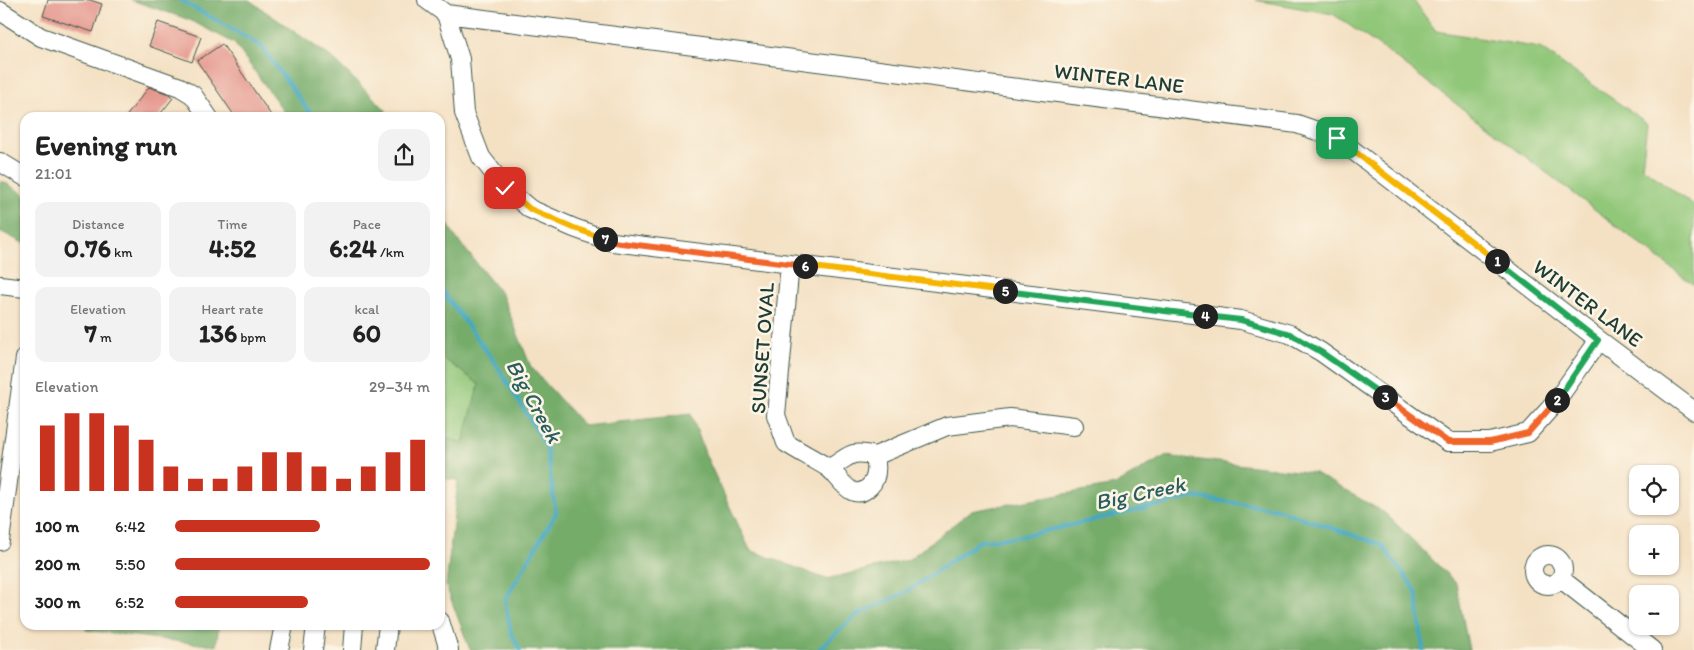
<!DOCTYPE html>
<html lang="en">
<head>
<meta charset="utf-8">
<style>
	body { margin:0; font-family:Itim,sans-serif; background:#f2f2f2; color:#222; height:100vh; display:flex; flex-direction:column; font-size:19px; white-space:nowrap }
	* { box-sizing:border-box; margin:0 }
	p { font-size:16px; color:#767676 }
	.icon { flex:none; width:28px; height:28px; fill:none; stroke:currentColor; stroke-width:2; stroke-linecap:round; stroke-linejoin:round }
	.map { position:relative; flex:1; overflow:hidden }
	.panel { position:absolute; left:20px; top:112px; width:425px; height:518px; display:flex; flex-direction:column; background:#fff; border-radius:15px; box-shadow:0 1px 4px #0004 }
	.panel>* { flex:none }
	.controls { position:absolute; left:1629px; top:465px; display:grid; gap:10px }
	.controls a { display:grid; place-items:center; width:50px; height:50px; border-radius:10px; background:#fff; box-shadow:0 1px 4px #0004; font-size:25px }
	.pin { position:absolute; display:grid; place-items:center; width:42px; height:42px; color:#fff; margin:-21px; border-radius:10px; box-shadow:0 2px 8px #0006 }
	.km { position:absolute; width:25px; height:25px; margin:-12px; border-radius:50%; background:#222; color:#fff; font-size:14px; line-height:25px; text-align:center }
	.round { display:grid; place-items:center; flex:none; width:52px; height:52px; border-radius:15px; background:#f2f2f2 }
	.headline { display:flex; align-items:center; justify-content:space-between; height:85px; padding:0 15px }
	h1 { font-size:28px; font-weight:700; line-height:38px }
	.stats { display:grid; grid-template-columns:repeat(3,1fr); gap:8px; height:85px; padding:5px 15px }
	.stats div { display:grid; align-content:center; border-radius:12px; background:#f2f2f2; text-align:center }
	.stats b { font-size:25px; font-weight:700 }
	.stats small { font-size:14px; font-weight:400 }
	.stats p { font-size:14px }
	.chart { height:140px; padding:10px 15px }
	.chart p { display:flex; justify-content:space-between }
	.chart svg { width:100%; height:90px; margin-top:5px; stroke:#c8321e; stroke-width:6 }
	ul { padding:0 15px; list-style:none; font-size:16px }
	li { display:grid; grid-template-columns:80px 60px 1fr; align-items:center; height:38px }
	li i { height:12px; border-radius:6px; background:#c8321e }
	.map>svg:first-child { display:block }
	.green { fill:#91c779; stroke:#588256 }
	.forest { fill:#74ac69; stroke:#4a744e }
	.lines { fill:none; stroke-linecap:round; stroke-linejoin:round }
	.stream { stroke:#43a8c3; stroke-width:4 }
	.building { fill:#e5968d }
	.minor-casing { stroke:#3f564a; stroke-width:20 }
	.minor { stroke:#fff; stroke-width:18 }
	.split-1-casing { stroke:#fff; stroke-width:10 }
	.split-2-casing { stroke:#fff; stroke-width:10 }
	.split-3-casing { stroke:#fff; stroke-width:10 }
	.split-4-casing { stroke:#fff; stroke-width:10 }
	.split-5-casing { stroke:#fff; stroke-width:10 }
	.split-6-casing { stroke:#fff; stroke-width:10 }
	.split-7-casing { stroke:#fff; stroke-width:10 }
	.split-8-casing { stroke:#fff; stroke-width:10 }
	.split-1 { stroke:#f5b400; stroke-width:6 }
	.split-2 { stroke:#22a559; stroke-width:6 }
	.split-3 { stroke:#f0652b; stroke-width:6 }
	.split-4 { stroke:#22a559; stroke-width:6 }
	.split-5 { stroke:#22a559; stroke-width:6 }
	.split-6 { stroke:#f5b400; stroke-width:6 }
	.split-7 { stroke:#f0652b; stroke-width:6 }
	.split-8 { stroke:#f5b400; stroke-width:6 }
	.labels { text-anchor:middle; dominant-baseline:central; stroke-width:5; stroke-linejoin:round; paint-order:stroke }
	.street-label { font-size:21px; fill:#1f3d34; stroke:#fcf5e5 }
	.water-label { font-size:22px; font-style:italic; fill:#2a5d5f; stroke:#fcf5e5 }
</style>
</head>
<body>
<div class="map">
<svg width="1694" height="650" viewBox="0 0 1694 650">
	<rect width="100%" height="100%" fill="#fcf5e5"/>
	<filter id="ink" filterUnits="userSpaceOnUse"><feTurbulence type="fractalNoise" baseFrequency=".02" numOctaves="2"/><feDisplacementMap in="SourceGraphic" scale="10" xChannelSelector="R" yChannelSelector="G"/><feConvolveMatrix kernelMatrix="1 2 1 2 8 2 1 2 1" color-interpolation-filters="sRGB"/></filter>
	<filter id="wash" filterUnits="userSpaceOnUse"><feTurbulence type="fractalNoise" baseFrequency=".0096" numOctaves="4" result="noise"/><feDisplacementMap in="SourceGraphic" scale="20" xChannelSelector="R" yChannelSelector="G"/><feGaussianBlur stdDeviation="1.12" result="paint"/><feColorMatrix in="noise" values="0 0 0 0 0 0 0 0 0 0 0 0 0 0 0 0 0 1.4 0 .05"/><feComposite in="paint" operator="in"/></filter>
	<g filter="url(#wash)">
		<rect width="100%" height="100%" fill="#f4e1c4"/>
		<!-- green -->
		<path class="green" d="M1255,0h158l23,31 104,17 107,75 -5,44 52,39v79l-306,-233 -55,-38z
			M440,356l39,28 -16,59 -23,-7z"/>
		<!-- forest -->
		<path class="forest" d="M131,0h118l82,57 53,51 6,9h-102l-54,-74 -44,-23z
			M0,182h4l21,13v49l-25,-13z
			M440,209l14,26 48,60 29,72 53,59 107,-12 15,42 44,94 76,29 82,-19 63,-49 144,-26 50,-29 150,17 70,40 71,70 13,67h-999l-24,-64 12,-106 -18,-2v-42l23,7 16,-59 -39,-28z
			M87,625h132l-3,21 -130,-16z"/>
		<g class="lines">
			<!-- stream -->
			<path class="stream" d="M180,0l80,45 54,73
				M440,288l54,73 52,85 10,67 -51,87 6,33 9,17
				M818,650l37,-34 51,-24 74,-51 43,-5 171,-39 82,12 106,36 34,46 7,59"/>
		</g>
		<g id="blocks">
			<!-- building -->
			<path class="building" d="M48,0h42l12,4 -9,28 -50,-16z
				M158,22l43,15 -9,25 -43,-16z
				M222,44l51,74h-37l-39,-57z
				M149,87l20,7 4,4 -16,20h-32z"/>
		</g>
	</g>
	<g filter="url(#ink)">
		<use href="#blocks" fill-opacity="0" stroke="#3f564a" stroke-width="1"/>
		<g class="lines">
			<defs>
				<path id="minor" d="M427,0l19,14 14,45 4,54 17,44 24,31 25,21 44,19 39,14 628,78 49,14 31,18 127,90h42l38,-9 26,-29 45,-64
					M0,11l41,26 139,50 13,8 16,23
					M446,14l851,110 40,14 262,202 95,71
					M0,162l25,15
					M790,264l-14,151 10,28c14,9 28,16 41,24 12,7 24,39 43,19 8,-8 7,-20 5,-30
					M0,285l25,3
					M875,456l72,-30 63,-8 64,8
					M830,468c19,-11 20,-19 45,-12
					M0,541l25,-183
					M1533 570a15 15 0 1 1 30 0a15 15 0 1 1-30 0Z
					M1561,579l91,71
					M440,621l9,29
					M279,650l5,-25
					M313,650l3,-25
					M352,650l2,-25
					M385,650l3,-25"/>
			</defs>
			<!-- minor casing -->
			<use href="#minor" class="minor-casing"/>
			<!-- minor -->
			<use href="#minor" class="minor"/>
		</g>
	</g>
	<g class="lines" filter="url(#ink)">
		<defs>
			<path id="split-1" d="M1337,138l160,123"/>
			<path id="split-2" d="M1497,261l101,79 -41,60"/>
			<path id="split-3" d="M1385,397l63,45h42l38,-9 29,-33"/>
			<path id="split-4" d="M1205,316l36,4 49,14 31,18 64,45"/>
			<path id="split-5" d="M1005,291l200,25"/>
			<path id="split-6" d="M805,266l200,25"/>
			<path id="split-7" d="M605,239l8,3 192,24"/>
			<path id="split-8" d="M505,188l25,21 44,19 31,11"/>
		</defs>
		<!-- split-1 casing -->
		<use href="#split-1" class="split-1-casing"/>
		<!-- split-2 casing -->
		<use href="#split-2" class="split-2-casing"/>
		<!-- split-3 casing -->
		<use href="#split-3" class="split-3-casing"/>
		<!-- split-4 casing -->
		<use href="#split-4" class="split-4-casing"/>
		<!-- split-5 casing -->
		<use href="#split-5" class="split-5-casing"/>
		<!-- split-6 casing -->
		<use href="#split-6" class="split-6-casing"/>
		<!-- split-7 casing -->
		<use href="#split-7" class="split-7-casing"/>
		<!-- split-8 casing -->
		<use href="#split-8" class="split-8-casing"/>
		<!-- split-1 -->
		<use href="#split-1" class="split-1"/>
		<!-- split-2 -->
		<use href="#split-2" class="split-2"/>
		<!-- split-3 -->
		<use href="#split-3" class="split-3"/>
		<!-- split-4 -->
		<use href="#split-4" class="split-4"/>
		<!-- split-5 -->
		<use href="#split-5" class="split-5"/>
		<!-- split-6 -->
		<use href="#split-6" class="split-6"/>
		<!-- split-7 -->
		<use href="#split-7" class="split-7"/>
		<!-- split-8 -->
		<use href="#split-8" class="split-8"/>
	</g>
	<g class="labels">
		<!-- street labels -->
		<g class="street-label">
			<text transform="translate(1119 78) rotate(7)">WINTER LANE</text>
			<text transform="translate(1588 303) rotate(37)">WINTER LANE</text>
			<text transform="translate(762 348) rotate(-86)">SUNSET OVAL</text>
		</g>
		<!-- water labels -->
		<g class="water-label">
			<text transform="translate(534 401) rotate(61)">Big Creek</text>
			<text transform="translate(1140 493) rotate(-12)">Big Creek</text>
		</g>
	</g>
</svg>
<div class="controls">
<a><svg class="icon" aria-label="locate" viewBox="0 0 24 24"><circle cx="12" cy="12" r="6"/><path d="M12 2v4M12 18v4M2 12h4M18 12h4"/></svg></a>
<a>+</a>
<a>−</a>
</div>
<div class="pin" style="left:1337px;top:138px;background:#1e9e55"><svg class="icon" aria-label="arrive" viewBox="0 0 24 24"><path d="M6 21V4h12l-3 4 3 4H6"/></svg></div>
<div class="pin" style="left:505px;top:188px;background:#d93025"><svg class="icon" aria-label="check" viewBox="0 0 24 24"><path d="M5 12l5 5 9-10"/></svg></div>
<b class="km" style="left:1497px;top:261px">1</b>
<b class="km" style="left:1557px;top:400px">2</b>
<b class="km" style="left:1385px;top:397px">3</b>
<b class="km" style="left:1205px;top:316px">4</b>
<b class="km" style="left:1005px;top:291px">5</b>
<b class="km" style="left:805px;top:266px">6</b>
<b class="km" style="left:605px;top:239px">7</b>
<section class="panel">
<div class="headline"><div><h1>Evening run</h1><p>21:01</p></div><a class="round"><svg class="icon" aria-label="share" viewBox="0 0 24 24"><path d="M12 15V3M7 8l5-5 5 5M5 13v7h14v-7"/></svg></a></div>
<div class="stats">
<div><p>Distance</p><b>0.76<small> km</small></b></div>
<div><p>Time</p><b>4:52</b></div>
<div><p>Pace</p><b>6:24<small> /km</small></b></div>
</div>
<div class="stats">
<div><p>Elevation</p><b>7<small> m</small></b></div>
<div><p>Heart rate</p><b>136<small> bpm</small></b></div>
<div><p>kcal</p><b>60</b></div>
</div>
<div class="chart"><p><span>Elevation</span>29–34 m</p>
<svg viewBox="0 0 160 44" preserveAspectRatio="none"><path d="M5 44V12M15 44V6M25 44V6M35 44V12M45 44V19M55 44V32M65 44V38M75 44V38M85 44V32M95 44V25M105 44V25M115 44V32M125 44V38M135 44V32M145 44V25M155 44V19"/></svg>
</div>
<ul>
<li><b>100 m</b>6:42<i style="width:57%"></i></li>
<li><b>200 m</b>5:50<i style="width:100%"></i></li>
<li><b>300 m</b>6:52<i style="width:52%"></i></li>
</ul>
</section>
</div>
</body>
</html>
